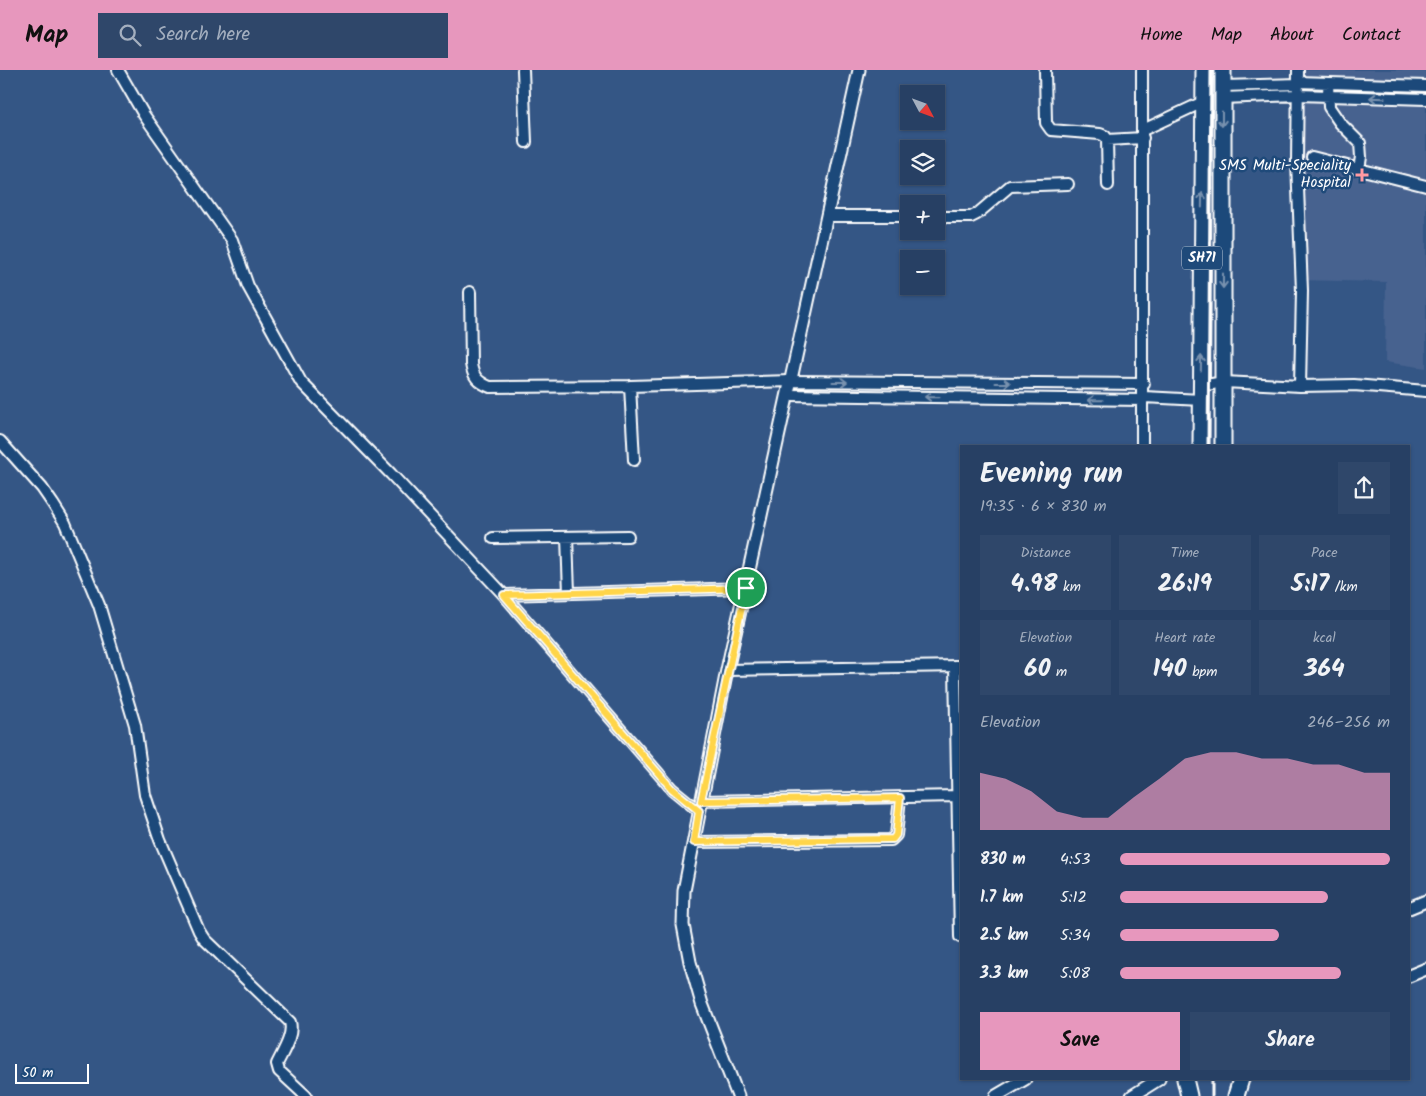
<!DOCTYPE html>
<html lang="en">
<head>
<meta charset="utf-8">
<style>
	body { margin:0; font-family:Kalam,sans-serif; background:#2f476a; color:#f1f3f6; height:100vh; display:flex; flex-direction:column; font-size:19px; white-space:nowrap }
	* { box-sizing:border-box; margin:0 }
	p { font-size:16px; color:#a4afbf }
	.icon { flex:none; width:28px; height:28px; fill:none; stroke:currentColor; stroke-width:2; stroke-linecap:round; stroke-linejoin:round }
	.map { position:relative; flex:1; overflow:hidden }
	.details { position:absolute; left:960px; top:375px; width:450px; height:635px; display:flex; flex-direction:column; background:#274064; border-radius:0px; box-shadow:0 1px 4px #0004,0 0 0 1px #435978 }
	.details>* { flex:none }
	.needle { width:32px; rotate:131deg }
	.fabs { position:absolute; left:900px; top:15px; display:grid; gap:10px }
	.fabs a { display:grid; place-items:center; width:45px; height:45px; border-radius:0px; background:#274064; box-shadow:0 1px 4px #0004,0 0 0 1px #435978; font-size:25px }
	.scale { position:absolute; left:15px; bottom:12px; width:74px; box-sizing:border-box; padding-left:5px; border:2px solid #fff; border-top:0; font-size:14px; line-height:18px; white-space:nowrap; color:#fff; -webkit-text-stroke:4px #1f4a7a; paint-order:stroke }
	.pin { position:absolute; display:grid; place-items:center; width:42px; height:42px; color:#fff; margin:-21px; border:2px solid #fff; border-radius:50%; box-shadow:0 1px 5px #0007 }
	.round { display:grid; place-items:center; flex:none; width:52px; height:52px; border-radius:0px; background:#2f476a }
	.summary { display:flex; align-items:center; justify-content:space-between; height:85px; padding:0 20px }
	h1 { font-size:28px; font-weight:800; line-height:38px }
	.figures { display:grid; grid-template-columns:repeat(3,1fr); gap:8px; height:85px; padding:5px 20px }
	.figures div { display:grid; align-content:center; border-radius:0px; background:#2f476a; text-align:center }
	.figures b { font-size:25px; font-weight:800 }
	.figures small { font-size:14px; font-weight:400 }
	.figures p { font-size:14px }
	.chart { height:140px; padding:10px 20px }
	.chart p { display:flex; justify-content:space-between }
	.chart svg { width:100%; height:90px; margin-top:5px; fill:#e797bd; opacity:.7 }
	.button { display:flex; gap:10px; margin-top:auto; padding:10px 20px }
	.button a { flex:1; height:58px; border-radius:0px; background:#e797bd; color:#111; font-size:20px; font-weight:800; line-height:58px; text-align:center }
	.button a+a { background:#2f476a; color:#f1f3f6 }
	ul { padding:0 20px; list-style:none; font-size:16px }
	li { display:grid; grid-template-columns:80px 60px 1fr; align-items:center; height:38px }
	li i { height:12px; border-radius:6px; background:#e797bd }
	header { display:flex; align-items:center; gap:30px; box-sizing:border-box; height:70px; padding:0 25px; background:#e797bd; color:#111 }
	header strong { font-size:24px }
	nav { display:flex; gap:28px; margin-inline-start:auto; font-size:18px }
	.search { width:350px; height:45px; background:#2f476a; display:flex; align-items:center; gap:12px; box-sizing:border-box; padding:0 18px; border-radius:0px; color:#a4afbf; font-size:19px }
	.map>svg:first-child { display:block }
	.built { fill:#47628f }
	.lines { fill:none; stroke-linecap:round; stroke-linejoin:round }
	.minor-casing { stroke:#fff; stroke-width:14 }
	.tertiary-casing { stroke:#fff; stroke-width:15 }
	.primary-casing { stroke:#fff; stroke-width:19 }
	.minor { stroke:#1f4a7a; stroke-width:10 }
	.tertiary { stroke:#1f4a7a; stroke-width:11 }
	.primary { stroke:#1f4a7a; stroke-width:15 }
	.rail { stroke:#fff; stroke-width:3 }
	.oneway { stroke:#7992af }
	.route-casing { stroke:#fff; stroke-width:10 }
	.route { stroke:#ffd54a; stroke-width:6 }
	.poi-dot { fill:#ff9aa2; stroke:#1f4a7a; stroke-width:2 }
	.labels { text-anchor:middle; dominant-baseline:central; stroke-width:5; stroke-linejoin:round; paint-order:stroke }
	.shield { fill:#1f4a7a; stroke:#bcc9d7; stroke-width:1 }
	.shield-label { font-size:14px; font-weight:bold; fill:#fff }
	.poi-label { font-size:15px; fill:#fff; stroke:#1f4a7a; text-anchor:end }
</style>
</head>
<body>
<header>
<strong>Map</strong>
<div class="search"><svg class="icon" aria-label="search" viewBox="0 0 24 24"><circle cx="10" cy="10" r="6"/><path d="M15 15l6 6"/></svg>Search here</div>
<nav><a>Home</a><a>Map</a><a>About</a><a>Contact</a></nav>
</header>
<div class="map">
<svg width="1426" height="1026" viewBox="0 0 1426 1026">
	<rect width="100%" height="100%" fill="#345685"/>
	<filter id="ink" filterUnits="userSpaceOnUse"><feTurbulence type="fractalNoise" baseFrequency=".02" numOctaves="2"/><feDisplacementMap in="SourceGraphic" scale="10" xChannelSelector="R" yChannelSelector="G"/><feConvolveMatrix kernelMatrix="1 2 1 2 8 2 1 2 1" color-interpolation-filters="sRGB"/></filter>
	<g filter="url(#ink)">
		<!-- built -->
		<path class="built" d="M1298,0h128v298l-41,-6 1,-80 -89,-2z"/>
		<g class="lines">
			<defs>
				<path id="minor" d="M118,0l26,45 88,125 16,46 53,96 90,92 113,121 168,194 27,22
					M523,0l3,72
					M1045,0l1,53 5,7 49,4 5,2 2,4 36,-2
					M1142,0v376
					M1298,0l-1,92 5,129 -2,95
					M1298,12l128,4
					M1223,16l75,-2
					M1222,28l76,-3 128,4
					M1143,60l60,-28
					M1107,70l1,45
					M1312,87l47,12 2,-12 -1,-14 -20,-20 -11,-16 -1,-23
					M1359,99l67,17
					M828,146h81
					M936,147h35l6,-3 33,-28 58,-2
					M470,222l1,72c2,13 7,18 19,23l140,-1 161,-5 353,3
					M630,316l4,74
					M1200,316l24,-4 76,4 54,-1 72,6
					M788,325l355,5
					M1144,327l57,3
					M0,371l42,47 11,16 12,19 34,82 36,120 10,70 15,45 39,91 5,8 86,83c4,13 -8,31 -13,42l2,7 27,25
					M567,467l2,56
					M493,468l135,-2
					M504,525l242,-7
					M955,596l5,271
					M727,600l233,-4
					M701,731l256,-5
					M694,772l197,-2 5,-5 4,-37"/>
				<path id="tertiary" d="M1409,838l17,-7
					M1409,906l17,-7
					M738,1026l-36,-92 -12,-42 -7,-37 1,-34 43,-221 132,-600
					M996,1026l29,-17
					M1132,1026l27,-17"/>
				<path id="primary" d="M1201,376l3,-376
					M1223,376v-376
					M1185,1009l4,17
					M1236,1026l5,-17"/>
			</defs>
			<!-- minor casing -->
			<use href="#minor" class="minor-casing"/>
			<!-- tertiary casing -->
			<use href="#tertiary" class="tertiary-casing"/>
			<!-- primary casing -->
			<use href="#primary" class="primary-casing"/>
			<!-- minor -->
			<use href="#minor" class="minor"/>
			<!-- tertiary -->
			<use href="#tertiary" class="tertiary"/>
			<!-- primary -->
			<use href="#primary" class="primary"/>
			<!-- rail -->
			<path class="rail" d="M1208,376l3,-376
				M1212,1009v17"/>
		</g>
		<!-- one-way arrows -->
		<defs><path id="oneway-shaft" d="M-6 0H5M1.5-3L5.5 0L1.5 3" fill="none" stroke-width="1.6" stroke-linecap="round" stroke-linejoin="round" transform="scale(1.25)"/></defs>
		<g class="oneway">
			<use href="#oneway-shaft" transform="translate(1377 28) rotate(-178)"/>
			<use href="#oneway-shaft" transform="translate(1222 49) rotate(90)"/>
			<use href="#oneway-shaft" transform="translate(1202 130) rotate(-89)"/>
			<use href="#oneway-shaft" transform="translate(1223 211) rotate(90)"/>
			<use href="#oneway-shaft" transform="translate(1201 293) rotate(-89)"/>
			<use href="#oneway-shaft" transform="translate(840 312)"/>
			<use href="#oneway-shaft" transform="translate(1003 313)"/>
			<use href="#oneway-shaft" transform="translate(932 327) rotate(-179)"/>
			<use href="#oneway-shaft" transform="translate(1095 330) rotate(-179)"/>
		</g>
	</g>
	<g class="lines" filter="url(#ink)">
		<defs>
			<path id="route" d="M746,518l-45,213 199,-3 -4,37 -3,4 -199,3 5,-31 -27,-22 -168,-194z"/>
		</defs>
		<!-- route casing -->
		<use href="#route" class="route-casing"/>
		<!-- route -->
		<use href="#route" class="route"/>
	</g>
	<!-- markers -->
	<path class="poi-dot" d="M1359.5 97.5h5v5h5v5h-5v5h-5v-5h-5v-5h5z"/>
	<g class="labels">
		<!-- shield labels -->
		<rect class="shield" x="1182" y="176.5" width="40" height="23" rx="4"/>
		<g class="shield-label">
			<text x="1202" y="188">SH71</text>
		</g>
		<!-- poi labels -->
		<g class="poi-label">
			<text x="1351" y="96">SMS Multi-Speciality<tspan x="1351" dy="17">Hospital</tspan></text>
		</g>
	</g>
</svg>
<div class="fabs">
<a><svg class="needle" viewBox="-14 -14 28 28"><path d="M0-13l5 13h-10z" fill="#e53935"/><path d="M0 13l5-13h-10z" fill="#a4afbf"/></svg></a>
<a><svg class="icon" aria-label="layers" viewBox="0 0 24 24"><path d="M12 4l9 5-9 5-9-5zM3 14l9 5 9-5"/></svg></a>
<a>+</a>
<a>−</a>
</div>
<div class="scale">50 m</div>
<div class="pin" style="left:746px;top:518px;background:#1e9e55"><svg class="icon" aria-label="arrive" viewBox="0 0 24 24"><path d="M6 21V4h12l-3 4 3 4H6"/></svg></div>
<section class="details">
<div class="summary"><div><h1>Evening run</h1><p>19:35 · 6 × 830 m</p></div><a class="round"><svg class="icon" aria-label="share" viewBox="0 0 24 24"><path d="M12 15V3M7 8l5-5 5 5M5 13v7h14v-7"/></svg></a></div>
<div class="figures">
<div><p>Distance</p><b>4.98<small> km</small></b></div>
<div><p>Time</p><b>26:19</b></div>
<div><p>Pace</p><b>5:17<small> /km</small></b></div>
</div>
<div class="figures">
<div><p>Elevation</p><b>60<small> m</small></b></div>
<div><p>Heart rate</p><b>140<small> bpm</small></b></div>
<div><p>kcal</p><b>364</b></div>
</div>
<div class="chart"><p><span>Elevation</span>246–256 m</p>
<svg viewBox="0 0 160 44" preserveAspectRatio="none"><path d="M0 44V16L10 19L20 25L30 35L40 38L50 38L60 28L70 19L80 9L90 6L100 6L110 9L120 9L130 12L140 12L150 16L160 16V44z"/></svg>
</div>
<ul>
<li><b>830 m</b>4:53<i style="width:100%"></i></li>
<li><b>1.7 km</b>5:12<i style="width:77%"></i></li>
<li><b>2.5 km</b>5:34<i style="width:59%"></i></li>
<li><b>3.3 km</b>5:08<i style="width:82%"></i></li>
</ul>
<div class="button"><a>Save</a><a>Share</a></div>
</section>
</div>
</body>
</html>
